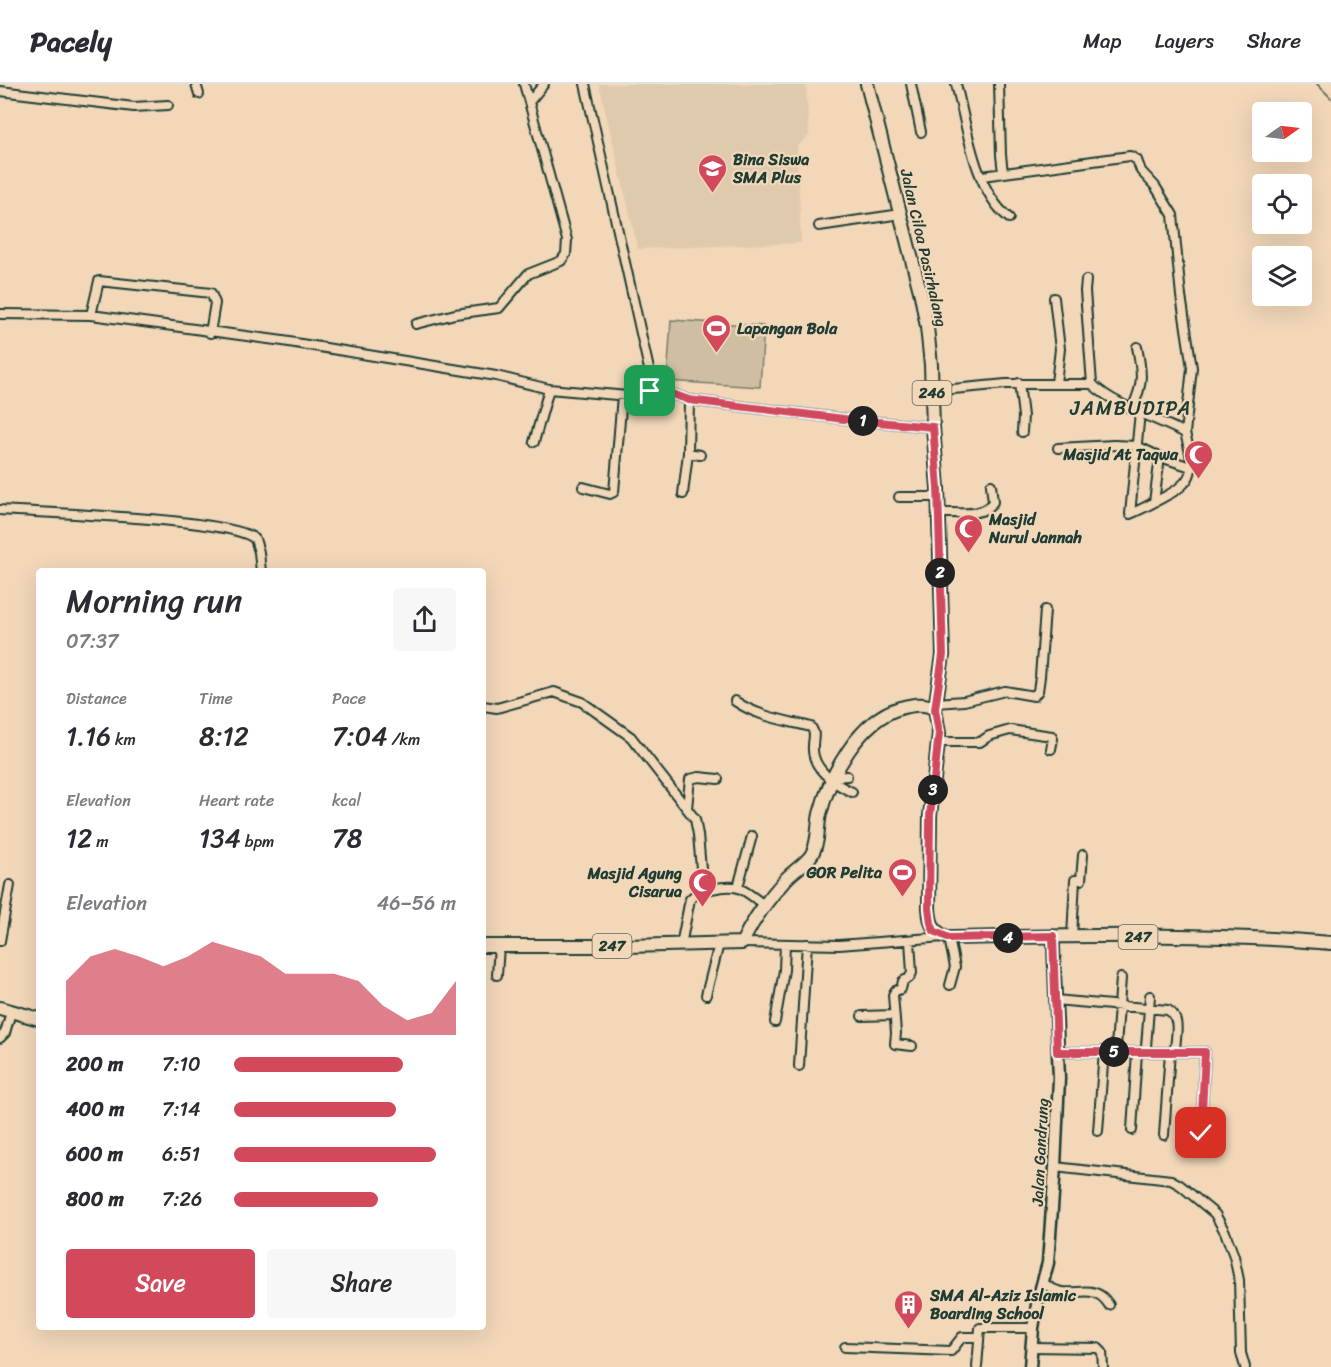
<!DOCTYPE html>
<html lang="en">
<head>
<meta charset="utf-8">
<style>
	body { margin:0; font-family:Sriracha,sans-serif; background:#f7f7f7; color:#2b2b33; height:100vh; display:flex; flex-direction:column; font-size:22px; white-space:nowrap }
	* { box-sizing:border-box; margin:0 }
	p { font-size:20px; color:#7c7c81 }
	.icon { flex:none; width:33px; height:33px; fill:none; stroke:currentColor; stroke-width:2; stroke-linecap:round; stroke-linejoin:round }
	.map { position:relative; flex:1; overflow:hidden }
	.side { position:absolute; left:36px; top:484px; width:450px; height:762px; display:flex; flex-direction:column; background:#fff; border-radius:6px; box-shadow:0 6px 24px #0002 }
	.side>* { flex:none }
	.needle { width:39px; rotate:76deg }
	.fabs { position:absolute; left:1252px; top:18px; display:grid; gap:12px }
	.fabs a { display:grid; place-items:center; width:60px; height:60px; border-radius:6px; background:#fff; box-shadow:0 6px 24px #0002; font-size:30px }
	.pin { position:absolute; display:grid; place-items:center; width:51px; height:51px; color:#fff; margin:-26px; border-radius:12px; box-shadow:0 3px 9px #0006 }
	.km { position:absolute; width:30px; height:30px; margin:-15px; border-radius:50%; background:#222; color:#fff; font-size:16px; line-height:30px; text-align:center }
	.round { display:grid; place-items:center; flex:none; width:63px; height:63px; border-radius:6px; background:#f7f7f7 }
	.summary { display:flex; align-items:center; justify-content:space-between; height:102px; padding:0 30px }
	h1 { font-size:33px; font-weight:600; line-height:45px }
	.figures { display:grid; grid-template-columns:repeat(3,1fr); gap:9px; height:102px; padding:6px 30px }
	.figures div { display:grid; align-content:center }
	.figures b { font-size:26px; font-weight:600 }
	.figures small { font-size:16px; font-weight:400 }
	.figures p { font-size:16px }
	.chart { height:168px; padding:12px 30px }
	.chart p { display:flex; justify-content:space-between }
	.chart svg { width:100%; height:108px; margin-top:6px; fill:#d1495b; opacity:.7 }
	.action { display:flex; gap:12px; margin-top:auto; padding:12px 30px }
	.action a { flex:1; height:69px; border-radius:6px; background:#d1495b; color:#fff; font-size:24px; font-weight:600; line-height:69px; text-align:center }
	.action a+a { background:#f7f7f7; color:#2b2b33 }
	ul { padding:0 30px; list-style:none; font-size:20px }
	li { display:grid; grid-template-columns:96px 72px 1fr; align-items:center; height:45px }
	li i { height:15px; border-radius:8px; background:#d1495b }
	header { display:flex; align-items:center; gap:36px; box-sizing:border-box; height:84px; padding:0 30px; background:#fff; border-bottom:2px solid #e1e1e2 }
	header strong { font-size:28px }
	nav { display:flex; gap:33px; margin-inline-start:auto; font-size:21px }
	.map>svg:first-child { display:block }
	.built { fill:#e0caae }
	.grass { fill:#d0bea3; stroke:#787e6c; stroke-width:1.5 }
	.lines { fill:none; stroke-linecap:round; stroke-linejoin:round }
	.stream { stroke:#6c7564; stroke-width:2 }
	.street-casing { stroke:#1f3d34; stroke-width:12 }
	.secondary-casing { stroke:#1f3d34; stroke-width:15 }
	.primary-casing { stroke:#1f3d34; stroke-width:16 }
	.street { stroke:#f2d7b9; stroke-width:8 }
	.secondary { stroke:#f2d7b9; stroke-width:10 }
	.primary { stroke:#f2d7b9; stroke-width:12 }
	.route-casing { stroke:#fff; stroke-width:12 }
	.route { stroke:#d1495b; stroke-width:8 }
	.labels { text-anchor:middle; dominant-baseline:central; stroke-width:4.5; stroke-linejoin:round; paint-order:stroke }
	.shield { fill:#f2d7b9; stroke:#5e6b5c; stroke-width:1.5 }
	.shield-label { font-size:15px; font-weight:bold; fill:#1f3d34 }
	.poi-label { font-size:16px; font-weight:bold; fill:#1f3d34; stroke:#f2d7b9; text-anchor:start }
	.street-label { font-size:16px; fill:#1f3d34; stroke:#f2d7b9 }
	.quarter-label { font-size:20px; letter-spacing:1.5px; fill:#1f3d34; stroke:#f2d7b9 }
</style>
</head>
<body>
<header>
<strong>Pacely</strong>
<nav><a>Map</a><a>Layers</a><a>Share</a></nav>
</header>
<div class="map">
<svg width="1331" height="1283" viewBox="0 0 1331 1283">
	<rect width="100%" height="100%" fill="#f2d7b9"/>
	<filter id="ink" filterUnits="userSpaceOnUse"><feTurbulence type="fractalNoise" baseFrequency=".0167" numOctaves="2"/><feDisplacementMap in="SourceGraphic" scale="12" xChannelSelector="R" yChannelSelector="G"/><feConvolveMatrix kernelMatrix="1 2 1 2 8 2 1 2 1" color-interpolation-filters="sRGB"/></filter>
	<g filter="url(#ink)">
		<!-- built -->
		<path class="built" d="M599,0h207l3,52 -12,10 4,97 -163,6z"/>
		<!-- grass -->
		<path class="grass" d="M671,236l93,6 -4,61 -93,-6z"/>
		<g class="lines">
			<!-- stream -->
			<path class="stream" d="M1317,0l14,14"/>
			<defs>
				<path id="street" d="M196,0l3,10
					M911,0l10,48
					M956,0c11,42 18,106 53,134
					M999,0l2,71 2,18
					M0,7l134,16 34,-2
					M530,17l14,-17
					M982,92l148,-20 7,4 4,11 14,15 18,29 8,81 11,72 -7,65
					M819,142l82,-12
					M1086,196l-1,11 7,93
					M1054,214l6,51 -4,34
					M0,230l91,1 192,26 213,35 53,13 90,8 8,-3 6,-7 -68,-303
					M91,231l8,-34 112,12 4,10 -5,30
					M416,240l39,-10 44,-6 29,-34 33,-13 5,-7 1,-14 -43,-156
					M1019,299l4,33 -1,16
					M653,303l36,13 156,19 88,8
					M932,307l74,-7h86c23,22 64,34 93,49 9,34 13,47 -21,64 -11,6 -23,13 -34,17l10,-102
					M689,316l-1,53 12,2
					M1132,324c12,-24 10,-36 5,-61
					M534,358l15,-53
					M1058,364l56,-3 23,1 23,11 31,10
					M583,403l27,7 4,-2 8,-96
					M683,410l5,-41
					M899,413h39
					M1154,418l6,-45
					M0,426c41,3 232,8 255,29l4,13 2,20
					M938,429c16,-1 47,5 55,-11l-2,-17
					M735,617c23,16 50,19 76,26 5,7 2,11 2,19 -2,22 21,38 39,46
					M936,619l28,-2 41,-10 29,5 4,-5 2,-14 5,-67
					M483,622l14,2 57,-16 28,10 49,35 64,82 3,16 5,56
					M938,658h42l9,-6 21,-6 42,6 1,3 -2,10
					M834,693l13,-1
					M687,724l3,-29 9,-2 19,2
					M738,803l14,-51
					M1072,853l3,-57h6l2,-25
					M949,854l6,29 -5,18
					M910,856l2,33 -3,5 -6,3 -2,8 -6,2 -2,4 3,38 -1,11 17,2
					M0,857l10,-56
					M742,859l97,2 105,-8
					M681,861l9,-46c6,-6 13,-9 22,-10 28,-6 30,0 52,16
					M497,891l2,-29
					M706,911l13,-51
					M1055,916l113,10c13,8 8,25 7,39
					M862,932l32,-1
					M775,938l9,-52 1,-26
					M0,954l5,-5 6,-21
					M1116,963l5,-69
					M1146,963l4,-51
					M1057,968h148l-4,81
					M799,982l8,-122
					M1132,1046l5,-78
					M1098,1047l6,-80
					M1164,1051l6,-83
					M1055,1083l116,13 9,5 35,29 10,18 9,24 5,24 2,73 4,14
					M1042,1197c26,26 49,-5 67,24
					M845,1263l106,4 11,-14h16
					M1032,1263l66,1 4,4 1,15
					M977,1283l3,-39h53"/>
				<path id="secondary" d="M1030,1283l3,-39 5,-29 10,-36 7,-96 4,-89 -6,-142"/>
				<path id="primary" d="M867,0l54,211 6,32 4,38 2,62 5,61 5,167 -8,54 4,24 -9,83 -1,92c1,16 4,25 20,30 126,-2 256,-6 382,5
					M483,862h144l115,-3c11,-24 26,-44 44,-64 8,-9 20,-15 26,-25 7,-12 5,-27 8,-40 10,-39 39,-94 80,-106 12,-3 24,-6 35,1
					M0,924l39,11"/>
			</defs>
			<!-- street casing -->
			<use href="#street" class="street-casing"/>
			<!-- secondary casing -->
			<use href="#secondary" class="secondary-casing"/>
			<!-- primary casing -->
			<use href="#primary" class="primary-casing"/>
			<!-- street -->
			<use href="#street" class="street"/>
			<!-- secondary -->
			<use href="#secondary" class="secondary"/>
			<!-- primary -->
			<use href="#primary" class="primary"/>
		</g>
	</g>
	<g class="lines" filter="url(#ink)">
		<defs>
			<path id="route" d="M650,307l3,-4 36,13 155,19 89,8 5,61 5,167 -8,54 4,24 -9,83 -1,92 2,15 3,8 15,7 104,-2 4,116h148l-4,81"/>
		</defs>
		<!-- route casing -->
		<use href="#route" class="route-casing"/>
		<!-- route -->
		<use href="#route" class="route"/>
	</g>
	<!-- icons -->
	<defs>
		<symbol id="school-pin" viewBox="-11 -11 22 30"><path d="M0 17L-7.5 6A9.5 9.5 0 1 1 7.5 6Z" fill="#d1495b" stroke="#f2d7b9"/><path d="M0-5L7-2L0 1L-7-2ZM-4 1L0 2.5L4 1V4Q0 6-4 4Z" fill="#fff"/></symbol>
		<symbol id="stadium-pin" viewBox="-11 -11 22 30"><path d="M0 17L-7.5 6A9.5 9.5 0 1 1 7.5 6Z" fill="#d1495b" stroke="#f2d7b9"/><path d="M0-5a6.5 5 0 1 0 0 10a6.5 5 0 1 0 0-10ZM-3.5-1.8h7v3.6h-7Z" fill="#fff"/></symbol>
		<symbol id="mosque-pin" viewBox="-11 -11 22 30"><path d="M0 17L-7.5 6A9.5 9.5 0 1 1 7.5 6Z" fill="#d1495b" stroke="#f2d7b9"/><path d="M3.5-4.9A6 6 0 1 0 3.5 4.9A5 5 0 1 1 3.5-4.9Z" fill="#fff"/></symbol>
		<symbol id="building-pin" viewBox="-11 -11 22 30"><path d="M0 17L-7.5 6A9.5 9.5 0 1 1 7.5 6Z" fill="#d1495b" stroke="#f2d7b9"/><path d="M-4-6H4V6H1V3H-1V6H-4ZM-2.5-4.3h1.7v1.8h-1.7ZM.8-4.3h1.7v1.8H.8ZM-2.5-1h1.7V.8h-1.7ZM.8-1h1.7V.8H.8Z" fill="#fff"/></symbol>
	</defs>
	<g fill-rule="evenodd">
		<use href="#school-pin" x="696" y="68" width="33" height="45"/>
		<use href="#stadium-pin" x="700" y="228" width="33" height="45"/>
		<use href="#mosque-pin" x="1182" y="354" width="33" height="45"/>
		<use href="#mosque-pin" x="952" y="428" width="33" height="45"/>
		<use href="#stadium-pin" x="886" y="772" width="33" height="45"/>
		<use href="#mosque-pin" x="686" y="782" width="33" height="45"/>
		<use href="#building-pin" x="892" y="1204" width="33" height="45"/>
	</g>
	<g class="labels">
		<!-- shield labels -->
		<g class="shield">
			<rect x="912.5" y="297" width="39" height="24" rx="4.5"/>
			<rect x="1118.5" y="841" width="39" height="24" rx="4.5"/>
			<rect x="592.5" y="850" width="39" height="24" rx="4.5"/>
		</g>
		<g class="shield-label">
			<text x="932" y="309">246</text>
			<text x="1138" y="853">247</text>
			<text x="612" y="862">247</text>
		</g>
		<!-- poi labels -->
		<g class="poi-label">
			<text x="733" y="75">Bina Siswa<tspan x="733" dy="18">SMA Plus</tspan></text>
			<text x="737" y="244">Lapangan Bola</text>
			<text x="1178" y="370" text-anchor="end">Masjid At Taqwa</text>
			<text x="989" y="435">Masjid<tspan x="989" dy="18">Nurul Jannah</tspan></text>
			<text x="882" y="788" text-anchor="end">GOR Pelita</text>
			<text x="682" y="789" text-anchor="end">Masjid Agung<tspan x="682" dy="18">Cisarua</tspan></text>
			<text x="930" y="1211">SMA Al-Aziz Islamic<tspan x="930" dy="18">Boarding School</tspan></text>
		</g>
		<!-- street labels -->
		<g class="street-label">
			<text transform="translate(924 164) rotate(77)">Jalan Ciloa Pasirhalang</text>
			<text transform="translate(1040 1068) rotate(-87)">Jalan Gandrung</text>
		</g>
		<!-- quarter labels -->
		<g class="quarter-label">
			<text x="1131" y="324">JAMBUDIPA</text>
		</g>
	</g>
</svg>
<div class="fabs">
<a><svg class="needle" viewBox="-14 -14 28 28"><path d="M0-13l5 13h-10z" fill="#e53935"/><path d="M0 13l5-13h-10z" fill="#7c7c81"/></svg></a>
<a><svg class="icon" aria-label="locate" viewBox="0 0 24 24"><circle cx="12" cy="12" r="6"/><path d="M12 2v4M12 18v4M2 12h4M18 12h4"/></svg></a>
<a><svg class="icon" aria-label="layers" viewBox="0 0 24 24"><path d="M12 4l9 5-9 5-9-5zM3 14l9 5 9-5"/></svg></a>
</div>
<div class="pin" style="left:650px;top:307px;background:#1e9e55"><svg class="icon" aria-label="arrive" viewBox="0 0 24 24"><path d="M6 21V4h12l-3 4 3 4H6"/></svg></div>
<div class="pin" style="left:1201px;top:1049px;background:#d93025"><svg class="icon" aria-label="check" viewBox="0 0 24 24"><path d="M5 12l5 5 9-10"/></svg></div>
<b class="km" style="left:863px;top:337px">1</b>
<b class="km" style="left:940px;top:489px">2</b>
<b class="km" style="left:933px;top:706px">3</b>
<b class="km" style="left:1008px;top:854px">4</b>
<b class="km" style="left:1114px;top:968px">5</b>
<section class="side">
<div class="summary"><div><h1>Morning run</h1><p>07:37</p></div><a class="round"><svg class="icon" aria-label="share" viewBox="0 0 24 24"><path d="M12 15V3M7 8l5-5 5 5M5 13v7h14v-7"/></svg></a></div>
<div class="figures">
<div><p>Distance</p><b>1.16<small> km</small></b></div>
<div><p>Time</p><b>8:12</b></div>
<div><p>Pace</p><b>7:04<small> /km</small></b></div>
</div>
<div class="figures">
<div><p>Elevation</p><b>12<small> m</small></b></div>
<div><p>Heart rate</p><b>134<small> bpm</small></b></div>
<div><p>kcal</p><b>78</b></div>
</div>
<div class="chart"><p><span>Elevation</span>46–56 m</p>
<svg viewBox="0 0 160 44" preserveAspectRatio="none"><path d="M0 44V22L10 12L20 9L30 12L40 16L50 12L60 6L70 9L80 12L90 19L100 19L110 19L120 22L130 32L140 38L150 35L160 22V44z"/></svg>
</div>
<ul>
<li><b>200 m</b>7:10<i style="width:76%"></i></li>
<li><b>400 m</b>7:14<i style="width:73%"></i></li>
<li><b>600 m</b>6:51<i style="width:91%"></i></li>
<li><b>800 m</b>7:26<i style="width:65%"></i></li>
</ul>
<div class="action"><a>Save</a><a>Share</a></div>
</section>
</div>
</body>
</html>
